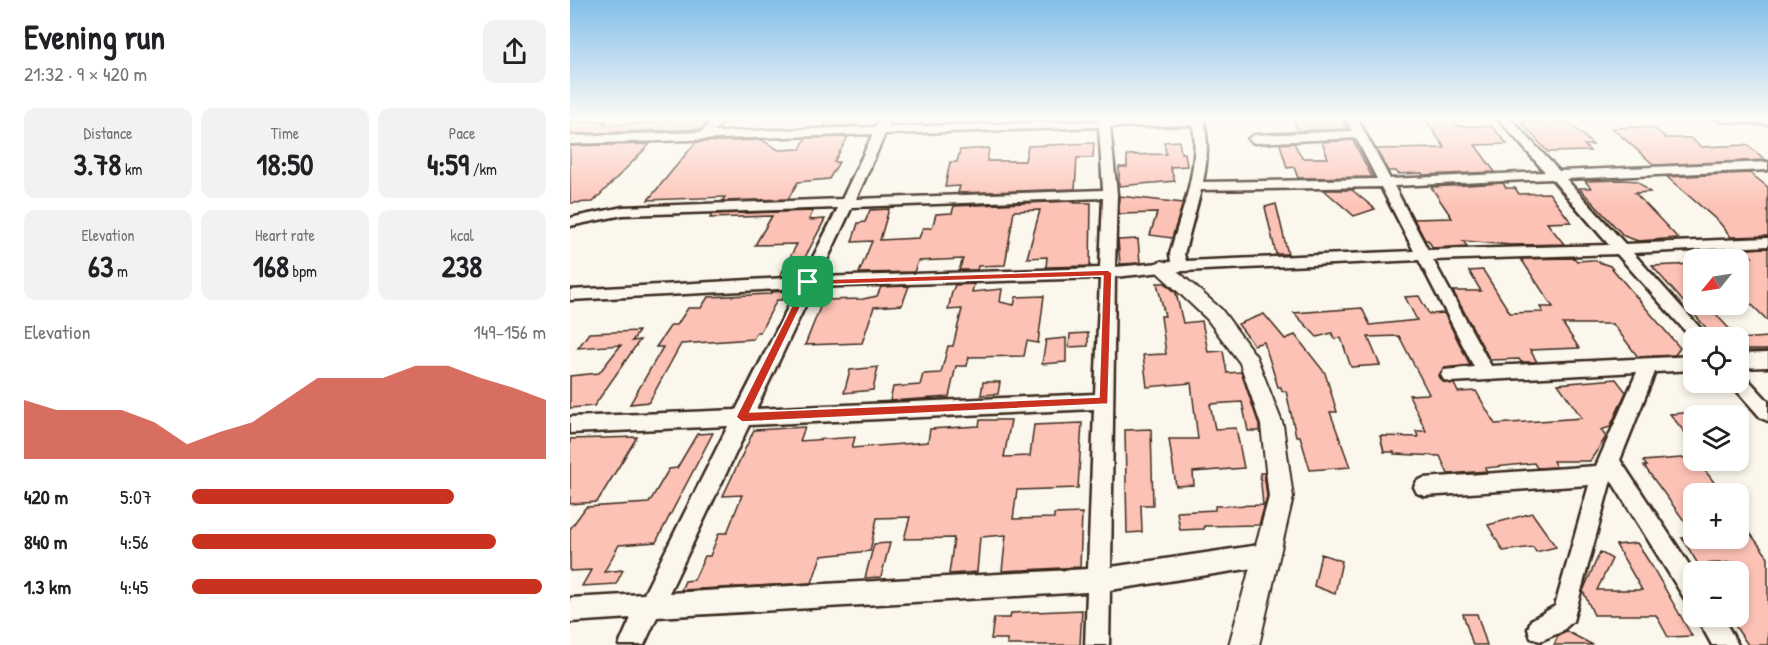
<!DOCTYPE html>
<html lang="en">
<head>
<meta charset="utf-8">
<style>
	body { margin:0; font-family:"Patrick Hand",sans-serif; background:#f2f2f2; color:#202124; height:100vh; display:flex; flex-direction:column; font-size:22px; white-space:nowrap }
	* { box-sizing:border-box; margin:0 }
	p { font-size:20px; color:#757577 }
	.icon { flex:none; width:33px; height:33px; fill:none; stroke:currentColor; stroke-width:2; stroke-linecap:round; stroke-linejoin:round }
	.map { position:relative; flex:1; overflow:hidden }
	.details { display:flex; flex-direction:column; background:#fff; width:570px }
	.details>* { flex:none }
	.needle { width:39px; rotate:240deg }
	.buttons { position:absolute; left:1113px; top:249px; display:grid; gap:12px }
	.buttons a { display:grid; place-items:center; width:66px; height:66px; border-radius:12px; background:#fff; box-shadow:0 3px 9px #0003; font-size:30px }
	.pin { position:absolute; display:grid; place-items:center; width:51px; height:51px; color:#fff; margin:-26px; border-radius:12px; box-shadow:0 3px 9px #0006 }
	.round { display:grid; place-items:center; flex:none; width:63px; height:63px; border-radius:12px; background:#f2f2f2 }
	.summary { display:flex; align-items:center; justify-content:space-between; height:102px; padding:0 24px }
	h1 { font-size:33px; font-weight:700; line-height:45px }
	.metrics { display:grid; grid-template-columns:repeat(3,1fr); gap:9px; height:102px; padding:6px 24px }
	.metrics div { display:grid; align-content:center; border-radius:12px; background:#f2f2f2; text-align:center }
	.metrics b { font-size:30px; font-weight:700 }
	.metrics small { font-size:16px; font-weight:400 }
	.metrics p { font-size:16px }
	.chart { height:168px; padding:12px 24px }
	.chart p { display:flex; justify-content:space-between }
	.chart svg { width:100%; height:108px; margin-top:6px; fill:#c8321e; opacity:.7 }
	ul { padding:0 24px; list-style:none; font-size:20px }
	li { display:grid; grid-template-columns:96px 72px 1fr; align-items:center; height:45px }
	li i { height:15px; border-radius:8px; background:#c8321e }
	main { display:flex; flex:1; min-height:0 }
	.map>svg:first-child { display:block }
	.building { fill:#fdc2b6; stroke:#3b2a1e; stroke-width:1.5 }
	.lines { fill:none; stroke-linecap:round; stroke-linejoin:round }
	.minor-casing { stroke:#3b2a1e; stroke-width:5 }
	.tertiary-casing { stroke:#3b2a1e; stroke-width:4 }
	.minor { fill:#fbf7ec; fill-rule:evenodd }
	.tertiary { fill:#fbf7ec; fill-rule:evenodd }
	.route { fill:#c8321e; stroke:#fff; stroke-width:1.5; fill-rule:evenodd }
</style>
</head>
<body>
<main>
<section class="details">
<div class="summary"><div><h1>Evening run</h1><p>21:32 · 9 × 420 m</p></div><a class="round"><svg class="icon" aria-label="share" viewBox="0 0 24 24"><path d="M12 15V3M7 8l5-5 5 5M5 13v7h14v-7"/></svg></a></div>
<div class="metrics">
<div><p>Distance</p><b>3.78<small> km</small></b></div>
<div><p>Time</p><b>18:50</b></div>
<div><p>Pace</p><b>4:59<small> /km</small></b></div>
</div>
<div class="metrics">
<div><p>Elevation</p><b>63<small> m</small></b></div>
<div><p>Heart rate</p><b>168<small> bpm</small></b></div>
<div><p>kcal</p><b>238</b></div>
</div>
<div class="chart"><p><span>Elevation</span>149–156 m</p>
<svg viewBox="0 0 160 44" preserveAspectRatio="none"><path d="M0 44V20L10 24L20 24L30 24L40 29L50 38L60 33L70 29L80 20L90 11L100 11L110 11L120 6L130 6L140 11L150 15L160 20V44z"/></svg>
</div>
<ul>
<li><b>420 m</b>5:07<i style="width:74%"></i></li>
<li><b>840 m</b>4:56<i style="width:86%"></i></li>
<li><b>1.3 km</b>4:45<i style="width:99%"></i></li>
</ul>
</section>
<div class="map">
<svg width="1198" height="645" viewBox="0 0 1198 645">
	<rect width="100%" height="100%" fill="#fbf7ec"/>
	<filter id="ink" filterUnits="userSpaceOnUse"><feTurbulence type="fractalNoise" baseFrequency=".0167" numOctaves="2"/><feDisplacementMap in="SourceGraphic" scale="12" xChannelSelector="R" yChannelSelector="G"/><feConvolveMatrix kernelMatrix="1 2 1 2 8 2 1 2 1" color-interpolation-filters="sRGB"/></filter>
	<g filter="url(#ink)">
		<!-- building -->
		<path class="building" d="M141,118l-10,11 -131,5v-12l37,-1 -4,4 52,-2 3,-4z
			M259,118h30l-4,7 -30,1z
			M760,118l11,1 5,10 -48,2 -5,-12z
			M854,118h28l6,8h34l15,18 -32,1 20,27 -72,3 -1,-2 -24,1 -2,-3h-8l-12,-22 69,-1z
			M998,121l25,24h-9l6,6 -42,1 -27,-30z
			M1066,127l18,1 12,10h24l12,9 45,-2 19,15 -112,5 -42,-37z
			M278,137l-14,25h5l-10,17 -31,3 -10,17 -66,2 3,-4 -77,3 48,-58 66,-2 17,10 21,-1 6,-11z
			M783,140l19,37 -74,1 -4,-11 -7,1 -7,-24 14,-1 8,15h26l-6,-16z
			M609,141l2,12h4l2,13 -17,1 5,14 -56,5v-19h8v-12l39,-1 -2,-12z
			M524,143l-1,15h-16l-2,31 -117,4 2,-7 -15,1 5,-25h7l3,-12 29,-2 -2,13h38l3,-15z
			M80,144l-57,58 -23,1v-57z
			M1180,173l18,14v49l-37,1 -12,-15 -52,-45z
			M1052,180l15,1 13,11 -15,1 43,45 -40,3 -14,-5 -45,-48h12l-6,-7z
			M933,183l3,5h9l4,6 30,-1 22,29 -24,1 17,21 -53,1 -48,-4 4,5 -34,2 -5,-8h-3l-11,-21 38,-1 -21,-31z
			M754,190h28l23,19 -21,7z
			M549,196l64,7 -11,35 -22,-3 7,-22 -38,1z
			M504,201v2h17l-1,63 -44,1 1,-10 -20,1 13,-48 -26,1 -9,54 -27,1 -1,4h-18l4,-11 -45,2 -4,11 -55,1 13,-32 -20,1 6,-19 7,-1 5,-12 19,-1 -9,31 39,-2 4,-10h9l4,-14 16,-1 2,-7z
			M706,204l10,42 2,8h-12l-11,-47z
			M243,211l-4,9 16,-1 -27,52h-3l-2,4 -13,1 17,-32 -42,1 17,-29 -62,2 2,-4z
			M568,239l2,24 -20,1 -2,-24z
			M1198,248v73l-17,-17h-13v-24h4l-4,-4v-16h-16l-2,-3h32l-8,-8z
			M1004,258l3,3 16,-1 17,6 70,82 -5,7 -37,2 -25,-33h-50l16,24 -49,2 7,12h-16l-2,-3 -29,1 -37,-69h28l-12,-20 14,-1 27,43 33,-1 -3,-5h13l-32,-48z
			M1124,264v40h12l32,34h-23l-63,-72z
			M587,283h8l11,10 7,30 19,-2 6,31 15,-1 4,22 14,-1 18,53v6h-11l-6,-29 -32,2 5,25 21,-1 8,40 -51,4 1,13 -18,1 -7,-47h29l-7,-56 -44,4 -4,-32 23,-1 -5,-38h4z
			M404,284l-2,8 30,-3 -2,13 14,3 2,-8 28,-1 -6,47 -11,-2 -3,15 -55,1 -2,9h-11l-7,31 -59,4 3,-14 27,-2 3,-11 18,-1 7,-27h5l9,-37 -14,1 4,-18 3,-7z
			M339,286l-7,19 -28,2 -12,36 -57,2 18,-45 40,-1 14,-3 4,-9z
			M216,291l-4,9h-5l-17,32h-3l-4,7 -72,5 -32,58 -19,2 33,-57h-7l15,-22h6l11,-17h13l7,-11 62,-3 2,-2z
			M849,296l10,18 15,-1 26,52 -26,3 -5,8 4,6 11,2 4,8 18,-1 19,33 87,-6 -24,-34 58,-5 10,13 -16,35 -9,3 5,7 -16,24h-37l3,6 -19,1 -3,-5 -49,5 2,3 -39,3 -8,-18 -46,-2v-2h-10l-4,-16 38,1 -2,-6h10l-17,-36 20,-1 -30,-58 -31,1 12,28 -29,2 -10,-29 -7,1 -2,-6 -15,4 -23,-24 68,-5 8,17 47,-5 -12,-23z
			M694,314l21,25 10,-4 30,38 12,39h-7l20,55 -40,3 -10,-34h-4l-10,-45h-4l-1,-4h-3l-14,-45 -10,3 -16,-21z
			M69,331l-7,10 8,-1 -46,66 -24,2v-32l29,-3 22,-28 -43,3 11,-15z
			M518,333v13l-19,1 1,-13z
			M1198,337v13h-30v-11z
			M496,338v24l-24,2 4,-24z
			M308,367l-5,23 -29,3 6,-23z
			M413,382h17l-2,12 -17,1z
			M1115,413l9,1v30l-24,-30z
			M410,420h31l-7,37 26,-1 4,-31 48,-2 -4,65 -61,2 -4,29 41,-1v-4l28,-1 -2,54 -78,4 4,-36 -26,2 -3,35 -28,2 5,-36 -50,1 6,-22 -33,1 -7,33 -49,5 -9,27 -131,7 4,-9 9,-1 11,-24h5l9,-23h8l15,-38 -19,1 31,-66 51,-3 -5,14 55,-4 -3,11 76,-6 2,-13 49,-3z
			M581,429l2,76h-12l1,27 -15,1 -2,-103z
			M143,433l-57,109 -37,3 -15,27 19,-2 -7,14 -34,2 9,-16 -21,1v-42l16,-22 63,-4 20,-34 8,-1 20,-34z
			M67,437l-40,65 -27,2v-65z
			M1124,457v3h3l26,34h-29v40l-50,-68h3l-4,-5z
			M690,473h4l3,24 -8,28 -55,1v3l-24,1 -3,-18 38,-2v-4l48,-1z
			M962,513l24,34 -20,5 -3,-5 -30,4 -15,-26z
			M1168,517l30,40v88h-20l-17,-25 7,-1v-57l-40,2 -16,-26h56z
			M320,543l-9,34 -16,1 9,-34z
			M1067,543l16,25 39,68 -24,1 -12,-22h-62l-11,-24 17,-39 12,7 -15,31h45l-26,-45z
			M751,554l21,7 -7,33 -21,-8z
			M512,610l-2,35h-73v-6h-16l3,-21h16l1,-5z
			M893,614h14l10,31h-14z
			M996,631l27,14h-39l4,-9z"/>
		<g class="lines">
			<defs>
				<path id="minor" d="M144,118h12l-12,14 162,-5 4,-9h12l-4,9 211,-6 -1,-3h12v2l94,-2c4,23 4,41 -1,64l174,-3 -21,-41 -102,5 -6,-4 6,-4 98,-4 -7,-13h12l33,61 155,-7 -47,-54h12l49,53 209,-9v8l-202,9 59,65 143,-6v8l-135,7 76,85h-15v3l-77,-87 -184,6 58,106 203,-10v14l-39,2 -35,88 74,112v32l-8,-3 -75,-121 -38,141 -12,11 -21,9 -9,-3 -3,-9 3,-9 24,-14 34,-121 -165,11 -7,-3 -3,-6 3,-6 7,-3 172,-12 41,-94 -187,10 -6,-2 -3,-5 3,-5 30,-3 -55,-107 -257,12 -47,5 -4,290 155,-23 8,3 3,8 -3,8 -8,3 -156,24 -1,55h-24l2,-53 -430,25 -13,28h-25l12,-27 -61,4v-24l74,-4 84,-168 -158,7v-16l166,-7 62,-122 -228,12v-10l233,-13 35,-69 -215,7 -53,11v-8l53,-11 219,-8 31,-65 -303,10v-8l132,-4zM623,125c7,44 -12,87 -23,129l1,8 -56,5 2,-73 -7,-67zM529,127l4,63 -247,9 29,-65zM982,179l57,66 -181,5 -34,-64zM811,187l33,64 -228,10 -2,-7 17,-64zM533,198l-3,70 -281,9 33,-70zM530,278l-5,116 -339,15 58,-122zM524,409l-6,160 -419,24 80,-168z
					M1146,118h52v6l-46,-3z
					M1198,353v14l-30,1v-14z
					M1168,373l6,2 24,26v20l-7,-3 -29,-33 -2,-3h8z
					M1126,616h26l16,29h-26z"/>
				<path id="tertiary" d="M592,261l6,2 53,46 35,47 27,69 10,72 -34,148h-30l40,-148 -8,-72 -21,-62 -33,-44 -51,-48 -3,-4 3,-4z"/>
			</defs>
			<!-- minor casing -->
			<use href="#minor" class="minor-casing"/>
			<!-- tertiary casing -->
			<use href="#tertiary" class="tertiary-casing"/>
			<!-- minor -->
			<use href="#minor" class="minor"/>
			<!-- tertiary -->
			<use href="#tertiary" class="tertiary"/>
		</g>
	</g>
	<!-- sky -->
	<linearGradient id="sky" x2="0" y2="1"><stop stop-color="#83beea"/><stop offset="0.57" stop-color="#fdfbf6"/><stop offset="1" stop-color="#fdfbf6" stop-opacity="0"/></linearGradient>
	<rect width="1198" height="208" fill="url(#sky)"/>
	<!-- route -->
	<path class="route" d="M538,270l4,3 -4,131 -366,18 -6,-5 69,-137zM533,276l-4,121 -349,15 61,-127z"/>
</svg>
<div class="buttons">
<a><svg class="needle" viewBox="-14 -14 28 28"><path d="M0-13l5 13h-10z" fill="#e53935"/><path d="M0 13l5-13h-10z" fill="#757577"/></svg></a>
<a><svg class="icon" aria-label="locate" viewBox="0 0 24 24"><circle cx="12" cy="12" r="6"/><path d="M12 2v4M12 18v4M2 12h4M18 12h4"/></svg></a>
<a><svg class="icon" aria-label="layers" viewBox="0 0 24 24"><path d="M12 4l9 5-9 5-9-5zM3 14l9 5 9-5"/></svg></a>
<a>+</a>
<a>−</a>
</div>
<div class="pin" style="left:238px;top:282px;background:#1e9e55"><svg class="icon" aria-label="arrive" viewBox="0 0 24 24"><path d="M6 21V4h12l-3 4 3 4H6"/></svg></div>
</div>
</main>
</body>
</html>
